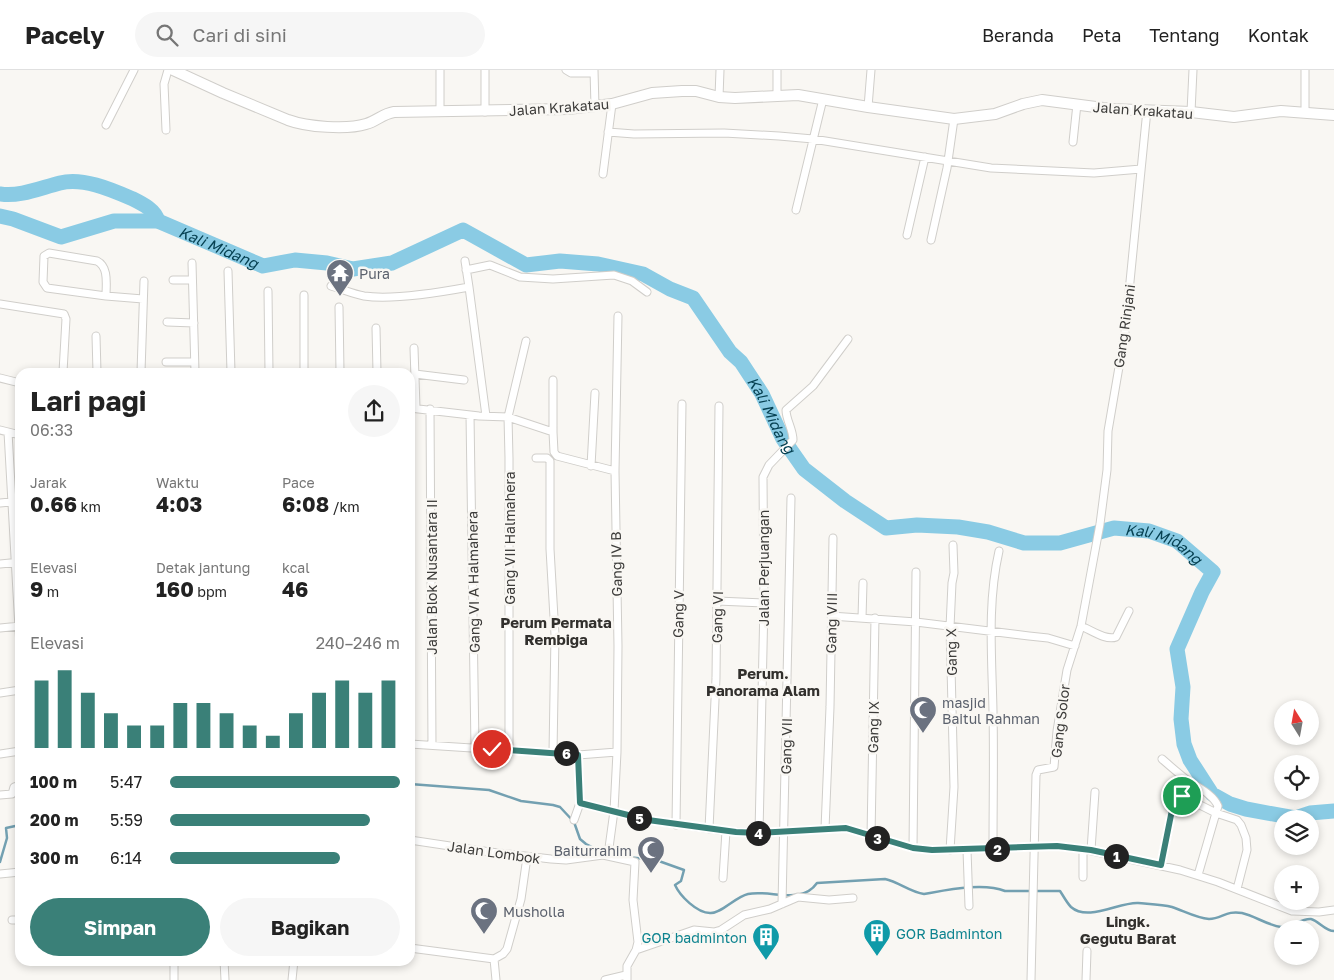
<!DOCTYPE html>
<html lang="id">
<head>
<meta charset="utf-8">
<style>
	body { margin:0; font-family:"Golos Text",sans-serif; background:#f6f6f6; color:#222; height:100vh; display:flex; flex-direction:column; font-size:19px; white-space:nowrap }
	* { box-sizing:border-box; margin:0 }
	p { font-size:16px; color:#767676 }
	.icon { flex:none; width:28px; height:28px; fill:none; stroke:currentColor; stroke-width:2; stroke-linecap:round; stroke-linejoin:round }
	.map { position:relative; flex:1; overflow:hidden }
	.details { position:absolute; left:15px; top:298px; width:400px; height:598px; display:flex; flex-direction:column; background:#fff; border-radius:15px; box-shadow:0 2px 8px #0003 }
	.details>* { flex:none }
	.needle { width:32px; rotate:349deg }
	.controls { position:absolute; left:1274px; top:630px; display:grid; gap:10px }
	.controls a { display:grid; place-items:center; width:45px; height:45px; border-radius:50%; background:#fff; box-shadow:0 2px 8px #0003; font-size:25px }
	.pin { position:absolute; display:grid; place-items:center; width:42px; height:42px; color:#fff; margin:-21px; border:2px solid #fff; border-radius:50%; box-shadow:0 1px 5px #0007 }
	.km { position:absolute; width:25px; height:25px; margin:-12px; border-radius:50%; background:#222; color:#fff; font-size:14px; line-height:25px; text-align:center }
	.round { display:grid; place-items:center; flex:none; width:52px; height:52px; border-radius:26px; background:#f6f6f6 }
	.summary { display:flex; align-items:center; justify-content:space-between; height:85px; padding:0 15px }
	h1 { font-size:28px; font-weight:700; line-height:38px }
	.metrics { display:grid; grid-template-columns:repeat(3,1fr); gap:8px; height:85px; padding:5px 15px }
	.metrics div { display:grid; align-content:center }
	.metrics b { font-size:21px; font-weight:700 }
	.metrics small { font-size:14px; font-weight:400 }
	.metrics p { font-size:14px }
	.chart { height:140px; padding:10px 15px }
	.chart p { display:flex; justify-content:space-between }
	.chart svg { width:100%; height:90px; margin-top:5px; stroke:#3a8078; stroke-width:6 }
	.action { display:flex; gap:10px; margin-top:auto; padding:10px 15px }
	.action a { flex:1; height:58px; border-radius:30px; background:#3a8078; color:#fff; font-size:20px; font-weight:700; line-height:58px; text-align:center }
	.action a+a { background:#f6f6f6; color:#222 }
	ul { padding:0 15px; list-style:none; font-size:16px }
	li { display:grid; grid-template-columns:80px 60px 1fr; align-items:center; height:38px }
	li i { height:12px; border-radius:6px; background:#3a8078 }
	header { display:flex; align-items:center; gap:30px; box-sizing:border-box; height:70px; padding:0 25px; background:#fff; border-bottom:1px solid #e0e0e0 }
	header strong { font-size:24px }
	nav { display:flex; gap:28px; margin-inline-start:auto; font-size:18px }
	.search { width:350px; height:45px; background:#f6f6f6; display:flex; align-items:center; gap:12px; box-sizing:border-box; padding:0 18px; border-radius:28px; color:#767676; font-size:19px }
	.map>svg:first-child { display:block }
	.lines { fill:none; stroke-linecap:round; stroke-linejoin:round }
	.stream { stroke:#73a0b1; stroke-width:2.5 }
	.river { stroke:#8acbe4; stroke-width:15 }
	.street-casing { stroke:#d0ceca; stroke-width:9 }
	.secondary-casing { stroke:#d0ceca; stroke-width:12 }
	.street { stroke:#fff; stroke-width:7 }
	.secondary { stroke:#fff; stroke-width:10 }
	.route-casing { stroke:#fff; stroke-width:10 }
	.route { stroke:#3a8078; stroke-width:6 }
	.labels { text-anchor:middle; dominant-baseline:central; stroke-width:5; stroke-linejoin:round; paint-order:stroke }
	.street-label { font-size:14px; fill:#3d3c3a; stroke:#f9f7f3 }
	.worship-label { font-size:14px; fill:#5b616d; stroke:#f9f7f3; text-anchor:start }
	.culture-label { font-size:14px; fill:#0d838f; stroke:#f9f7f3; text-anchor:start }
	.water-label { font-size:15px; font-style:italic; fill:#064152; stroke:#f9f7f3 }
	.neighbourhood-label { font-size:15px; font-weight:bold; fill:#32302d; stroke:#f9f7f3 }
</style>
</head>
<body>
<header>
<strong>Pacely</strong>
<div class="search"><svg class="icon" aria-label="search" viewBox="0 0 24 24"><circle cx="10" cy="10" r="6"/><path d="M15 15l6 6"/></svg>Cari di sini</div>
<nav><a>Beranda</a><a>Peta</a><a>Tentang</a><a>Kontak</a></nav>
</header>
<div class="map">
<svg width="1334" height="910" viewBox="0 0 1334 910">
	<rect width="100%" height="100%" fill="#f9f7f3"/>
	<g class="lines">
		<!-- stream -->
		<path class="stream" d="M410,714l79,6 32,11 32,4 7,2 14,15 6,17 6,5 8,4 25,4 8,5 29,3 28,10 -3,11 -6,4c5,11 22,28 35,28 11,1 25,-16 38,-19 22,-5 53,12 69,-11l68,-4c14,3 25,13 39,15 23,-4 59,-12 81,-3h55c4,6 7,12 11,16 17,15 48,-5 67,-4 11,1 24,1 34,4 12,4 24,11 37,12 13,0 17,-9 33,-6 13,3 25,12 39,14 11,1 20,-9 30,-8 8,2 14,12 23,12
			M0,792l7,-24 -1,-10 14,-3"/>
		<!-- river -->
		<g class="river">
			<path d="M0,124c20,3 40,-6 60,-11 23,-6 52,7 73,16 10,5 22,11 25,22"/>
			<path id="s1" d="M0,146l13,3 48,18 53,-16h44l105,45 32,-6 32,3 26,6 39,-6 71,-33 63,35 34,-4 38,3 45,10 27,15 23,9 37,54 11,10 21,32 21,45 21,30 41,32 41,27 31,-3 41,2 30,5 36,11h36l54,-15 35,3 28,10 36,31 -11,20 -25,57 6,38 -2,32 3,25 6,16 22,34 18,10 16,5 49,9 15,-5 24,-2"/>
		</g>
		<defs>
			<path id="street" d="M485,0v42
				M566,0l5,3h23
				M594,0l1,37
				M777,0v25
				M1305,0v43
				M719,27l1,-27
				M868,37l3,-37
				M440,42v-42
				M1191,42l2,-42
				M106,55l28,-55
				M166,60l-2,-46 4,-14
				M608,62l26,2 90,-1 55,3 34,3 178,29 103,5 47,-4
				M1073,72l4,-38
				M603,104l9,-70
				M796,140l27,-111
				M907,165l18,-78
				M931,170l16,-72 7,-49
				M465,191l4,26
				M192,193l3,109
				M466,200l24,-5 30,12 33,2 61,-4 18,6 15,11
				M228,201l3,101
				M173,210h19
				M331,216c11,3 22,8 33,10 27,4 78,-4 105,-9l17,129
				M268,221l1,81
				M106,226c0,-12 3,-29 -9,-35l-48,-8 -5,3 -1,26 4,6 59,8 37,3
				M0,234l64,10 2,5 -3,53
				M339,237l1,65
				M167,252l27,1
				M376,258l1,44
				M96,266l1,36
				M414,278l2,60
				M166,292h28
				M141,302l3,-91
				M304,302v-77
				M415,304l49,6
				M0,308l20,5
				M553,310v52
				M410,338l69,8 29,1 45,15 1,20 3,4 58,15
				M430,339l2,336
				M470,345l5,333
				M0,360l20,5
				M8,362l12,214
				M536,388h11l3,3v88l5,86 -2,117
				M591,396l4,-73
				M0,433l20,-2
				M0,494l20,-2
				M717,531l47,2
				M831,546l85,6 113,14 19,2 27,8
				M862,548l1,-35
				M1081,556c10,4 25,15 35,11l13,-26
				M0,558l20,-2
				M0,623l20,-3
				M410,674l168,11 2,48 68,17 78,11 33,2 87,-5 67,20 19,2 125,-4 26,3 97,21 38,12 74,29 27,1 15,-2
				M509,679v-291l-1,-41 18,-76
				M0,684l20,-3
				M578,685l39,-3
				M1162,689c8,7 16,14 25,21 10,7 26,14 31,26l-20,69
				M0,725l12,-1 2,-7 6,-2
				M574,750l6,-17
				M676,755l6,-421
				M709,759l7,-151 3,-272
				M825,759l5,-122 3,-169
				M759,763l5,-230 -1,-126 6,-12 24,-25c0,-11 -7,-20 -7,-30l27,-24 35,-47
				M871,766l4,-218
				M410,770l80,12 61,7 15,1 37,-5 32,7 -2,38 5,42 -2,8 -9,16v14
				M913,778l3,-276
				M993,779c0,-46 1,-92 0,-138 -1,-54 -6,-107 6,-160
				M950,780l4,-63 -4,-160 2,-44 2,-10 -1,-28
				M967,780l2,56
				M1091,780l4,-58
				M608,785l6,-44 3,-59 1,-106 -3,-175 3,-155
				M1161,795l13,-65 2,-2 6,-2 34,17 21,7 4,5 5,13 1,12 -10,39
				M0,804l20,-2
				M1083,807v-28
				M723,808l3,-47
				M782,834l9,-406
				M12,850h8
				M410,878l84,11
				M636,880l58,-20 20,2 7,-2 23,-15 26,-6 28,-12 31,3 24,-2
				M494,889l9,-5 4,-5 14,-50 6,-42
				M494,889l2,21
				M224,890l1,20
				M174,910v-20
				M292,910l2,-20
				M605,910l21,-5
				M1031,910l5,-205 2,-5 16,-3 3,-36 10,-61 14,-44 19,-102 7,-54 1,-39 17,-99 22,-222
				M1086,910l1,-29"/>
			<path id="secondary" d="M173,0l50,23 65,27c19,7 59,10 78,4 11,-3 16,-10 28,-12l174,-3 44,-5 40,-11 30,-2h14l23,6 16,1 63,-3 70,12 86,12 41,-5 28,-10 19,-4 69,9 80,3 43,5 47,-6 53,4"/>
		</defs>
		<!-- street casing -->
		<use href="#street" class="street-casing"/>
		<!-- secondary casing -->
		<use href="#secondary" class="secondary-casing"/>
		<!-- street -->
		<use href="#street" class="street"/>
		<!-- secondary -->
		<use href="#secondary" class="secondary"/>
	</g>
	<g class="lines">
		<defs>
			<path id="route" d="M492,679l86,6 2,48 68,17 88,12 23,1 87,-5 67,20 19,2 125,-4 34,4 70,15 13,-65 2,-2 6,-2"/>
		</defs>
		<!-- route casing -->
		<use href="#route" class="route-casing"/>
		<!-- route -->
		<use href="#route" class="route"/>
	</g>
	<!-- icons -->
	<defs>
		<symbol id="temple-pin" viewBox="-11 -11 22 30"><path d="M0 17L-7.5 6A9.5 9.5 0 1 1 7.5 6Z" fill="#6b7280" stroke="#f9f7f3"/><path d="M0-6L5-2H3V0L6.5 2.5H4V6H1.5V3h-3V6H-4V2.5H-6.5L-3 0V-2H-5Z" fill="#fff"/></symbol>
		<symbol id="mosque-pin" viewBox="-11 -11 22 30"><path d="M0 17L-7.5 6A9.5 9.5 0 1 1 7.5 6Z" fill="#6b7280" stroke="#f9f7f3"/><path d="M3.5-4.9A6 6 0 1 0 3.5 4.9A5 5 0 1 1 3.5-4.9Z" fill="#fff"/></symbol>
		<symbol id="building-pin" viewBox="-11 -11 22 30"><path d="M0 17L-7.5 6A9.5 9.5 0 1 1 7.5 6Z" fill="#0f9aa8" stroke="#f9f7f3"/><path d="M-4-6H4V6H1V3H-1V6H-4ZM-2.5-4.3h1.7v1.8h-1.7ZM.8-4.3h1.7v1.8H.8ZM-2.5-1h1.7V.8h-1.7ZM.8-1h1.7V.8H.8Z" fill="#fff"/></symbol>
	</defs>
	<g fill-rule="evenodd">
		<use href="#temple-pin" x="324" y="187" width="32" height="43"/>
		<use href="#mosque-pin" x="907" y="624" width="32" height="43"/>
		<use href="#mosque-pin" x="635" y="764" width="32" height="43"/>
		<use href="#mosque-pin" x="468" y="825" width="32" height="43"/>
		<use href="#building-pin" x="861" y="847" width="32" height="43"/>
		<use href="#building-pin" x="750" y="851" width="32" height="43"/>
	</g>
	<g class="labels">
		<!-- street labels -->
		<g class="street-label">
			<text transform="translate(559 37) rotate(-4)">Jalan Krakatau</text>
			<text transform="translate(1143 40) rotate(4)">Jalan Krakatau</text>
			<text transform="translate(1124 256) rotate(-82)">Gang Rinjani</text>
			<text transform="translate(509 468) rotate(-90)">Gang VII Halmahera</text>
			<text transform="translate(616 494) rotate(-91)">Gang IV B</text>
			<text transform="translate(763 498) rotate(-90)">Jalan Perjuangan</text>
			<text transform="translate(431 507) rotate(-90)">Jalan Blok Nusantara II</text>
			<text transform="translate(473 512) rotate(-91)">Gang VI A Halmahera</text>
			<text transform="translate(678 544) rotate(-89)">Gang V</text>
			<text transform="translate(717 547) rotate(-89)">Gang VI</text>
			<text transform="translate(831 553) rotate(-89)">Gang VIII</text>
			<text transform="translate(951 582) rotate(-91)">Gang X</text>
			<text transform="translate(1060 651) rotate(-83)">Gang Solor</text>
			<text transform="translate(873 657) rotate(-89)">Gang IX</text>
			<text transform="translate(786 676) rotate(-89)">Gang VII</text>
			<text transform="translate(494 782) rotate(8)">Jalan Lombok</text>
		</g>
		<!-- worship labels -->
		<g class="worship-label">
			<text x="359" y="203">Pura</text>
			<text x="942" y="632">masjid<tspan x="942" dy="16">Baitul Rahman</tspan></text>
			<text x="632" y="780" text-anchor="end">Baiturrahim</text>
			<text x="503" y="841">Musholla</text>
		</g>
		<!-- culture labels -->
		<g class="culture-label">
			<text x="896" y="863">GOR Badminton</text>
			<text x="747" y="867" text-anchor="end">GOR badminton</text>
		</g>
		<!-- water labels -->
		<g class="water-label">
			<text stroke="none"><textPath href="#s1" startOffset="230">Kali Midang</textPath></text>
			<text stroke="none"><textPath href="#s1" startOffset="875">Kali Midang</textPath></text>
			<text stroke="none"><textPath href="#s1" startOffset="1325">Kali Midang</textPath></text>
		</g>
		<!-- neighbourhood labels -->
		<g class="neighbourhood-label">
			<text x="556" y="552">Perum Permata<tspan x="556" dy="17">Rembiga</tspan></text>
			<text x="763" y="603">Perum.<tspan x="763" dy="17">Panorama Alam</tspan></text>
			<text x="1128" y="851">Lingk.<tspan x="1128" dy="17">Gegutu Barat</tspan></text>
		</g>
	</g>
</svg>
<div class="controls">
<a><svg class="needle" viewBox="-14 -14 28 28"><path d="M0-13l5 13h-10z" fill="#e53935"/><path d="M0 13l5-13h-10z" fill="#767676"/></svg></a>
<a><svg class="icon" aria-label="locate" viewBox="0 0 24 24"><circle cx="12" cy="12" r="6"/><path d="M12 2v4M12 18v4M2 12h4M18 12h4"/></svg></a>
<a><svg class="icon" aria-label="layers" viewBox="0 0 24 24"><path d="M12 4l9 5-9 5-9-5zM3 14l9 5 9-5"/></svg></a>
<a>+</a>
<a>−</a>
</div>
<div class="pin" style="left:1182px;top:726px;background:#1e9e55"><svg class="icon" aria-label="arrive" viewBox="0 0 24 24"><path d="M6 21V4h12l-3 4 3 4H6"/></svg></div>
<div class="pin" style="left:492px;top:679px;background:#d93025"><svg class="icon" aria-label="check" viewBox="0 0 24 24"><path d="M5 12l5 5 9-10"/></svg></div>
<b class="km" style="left:1116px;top:786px">1</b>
<b class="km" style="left:997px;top:779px">2</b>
<b class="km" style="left:877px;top:768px">3</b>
<b class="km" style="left:758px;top:763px">4</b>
<b class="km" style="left:639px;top:748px">5</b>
<b class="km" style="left:566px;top:683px">6</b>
<section class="details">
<div class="summary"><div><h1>Lari pagi</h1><p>06:33</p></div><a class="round"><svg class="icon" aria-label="share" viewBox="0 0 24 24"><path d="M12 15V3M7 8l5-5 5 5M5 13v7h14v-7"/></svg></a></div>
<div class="metrics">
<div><p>Jarak</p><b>0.66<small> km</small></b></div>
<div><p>Waktu</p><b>4:03</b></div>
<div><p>Pace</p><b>6:08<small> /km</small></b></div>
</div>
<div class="metrics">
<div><p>Elevasi</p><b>9<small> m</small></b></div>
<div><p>Detak jantung</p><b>160<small> bpm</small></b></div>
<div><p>kcal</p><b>46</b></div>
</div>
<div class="chart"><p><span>Elevasi</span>240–246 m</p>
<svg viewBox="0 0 160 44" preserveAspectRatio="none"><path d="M5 44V11M15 44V6M25 44V17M35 44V27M45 44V33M55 44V33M65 44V22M75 44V22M85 44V27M95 44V33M105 44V38M115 44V27M125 44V17M135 44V11M145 44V17M155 44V11"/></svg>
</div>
<ul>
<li><b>100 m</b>5:47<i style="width:100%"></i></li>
<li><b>200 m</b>5:59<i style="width:87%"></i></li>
<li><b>300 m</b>6:14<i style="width:74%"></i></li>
</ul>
<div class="action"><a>Simpan</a><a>Bagikan</a></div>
</section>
</div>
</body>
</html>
